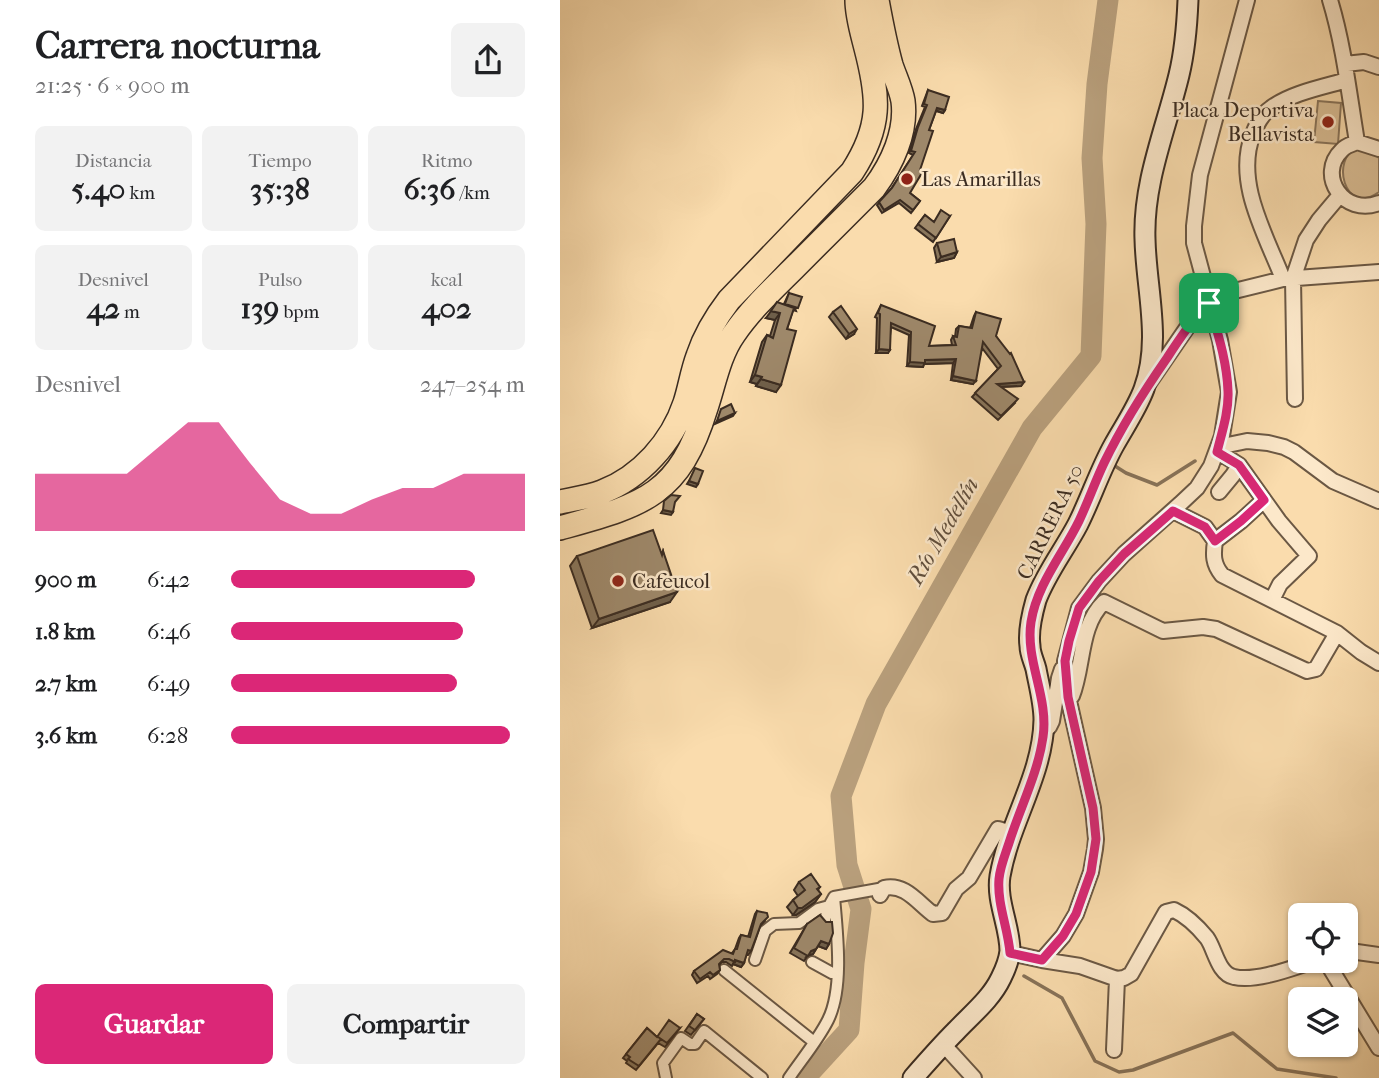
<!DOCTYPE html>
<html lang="es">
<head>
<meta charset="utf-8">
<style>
	body { margin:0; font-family:"IM FELL French Canon",serif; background:#f2f2f2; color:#202124; height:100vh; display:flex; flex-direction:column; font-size:26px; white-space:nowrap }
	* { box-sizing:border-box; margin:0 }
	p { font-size:23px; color:#757577 }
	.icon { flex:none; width:38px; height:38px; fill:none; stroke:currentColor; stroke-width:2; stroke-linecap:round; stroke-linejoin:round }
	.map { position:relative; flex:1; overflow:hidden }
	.drawer { display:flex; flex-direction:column; background:#fff; width:560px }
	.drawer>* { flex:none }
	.fabs { position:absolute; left:728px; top:903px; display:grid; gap:14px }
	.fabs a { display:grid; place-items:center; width:70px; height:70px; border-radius:10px; background:#fff; box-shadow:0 2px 5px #0004; font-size:35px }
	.pin { position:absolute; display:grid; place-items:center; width:60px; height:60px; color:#fff; margin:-30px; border-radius:14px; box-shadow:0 4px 10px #0006 }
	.round { display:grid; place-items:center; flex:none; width:74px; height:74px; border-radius:10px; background:#f2f2f2 }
	.overview { display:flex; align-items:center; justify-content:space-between; height:119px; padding:0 35px }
	h1 { font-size:38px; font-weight:800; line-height:52px }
	.stats { display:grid; grid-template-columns:repeat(3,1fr); gap:10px; height:119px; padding:7px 35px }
	.stats div { display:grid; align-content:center; border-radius:10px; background:#f2f2f2; text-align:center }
	.stats b { font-size:30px; font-weight:800 }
	.stats small { font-size:19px; font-weight:400 }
	.stats p { font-size:19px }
	.chart { height:196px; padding:14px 35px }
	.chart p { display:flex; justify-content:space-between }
	.chart svg { width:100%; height:126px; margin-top:7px; fill:#db2777; opacity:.7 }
	.cta { display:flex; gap:14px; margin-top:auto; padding:14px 35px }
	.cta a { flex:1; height:80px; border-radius:10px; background:#db2777; color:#fff; font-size:28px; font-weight:800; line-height:80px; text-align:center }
	.cta a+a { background:#f2f2f2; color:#202124 }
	ul { padding:0 35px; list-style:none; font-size:23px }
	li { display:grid; grid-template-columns:112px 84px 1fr; align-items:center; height:52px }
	li i { height:18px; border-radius:9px; background:#db2777 }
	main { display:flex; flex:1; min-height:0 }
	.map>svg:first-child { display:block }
	.park { fill:#dabe95; stroke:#8a755b; stroke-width:2 }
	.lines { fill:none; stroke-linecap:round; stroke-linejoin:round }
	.stream { stroke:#877258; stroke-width:3.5 }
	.river { stroke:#b9a07d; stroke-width:21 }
	.pedestrian-casing { stroke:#6b5844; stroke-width:14 }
	.minor-casing { stroke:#6b5844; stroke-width:18 }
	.secondary-casing { stroke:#3b2c21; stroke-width:23 }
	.trunk-casing { stroke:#3b2c21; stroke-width:26 }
	.pedestrian { stroke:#fce8ca; stroke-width:10 }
	.minor { stroke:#fce8ca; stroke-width:14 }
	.secondary { stroke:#fce8ca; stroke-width:19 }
	.trunk { stroke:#fadcad; stroke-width:23 }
	.wall { fill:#88755b; stroke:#3b2c21; stroke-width:2 }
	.shaded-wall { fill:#6f5f4a; stroke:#3b2c21; stroke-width:2 }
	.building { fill:#9e886a; stroke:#3b2c21; stroke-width:2 }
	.route-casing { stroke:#fff; stroke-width:14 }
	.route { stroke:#db2777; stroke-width:9 }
	.poi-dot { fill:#8f2418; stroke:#fce8ca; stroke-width:2.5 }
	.labels { text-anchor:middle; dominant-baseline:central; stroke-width:5; stroke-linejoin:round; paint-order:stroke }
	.poi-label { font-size:21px; fill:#3b2c21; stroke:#fce8ca; text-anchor:start }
	.street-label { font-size:21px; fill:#3b2c21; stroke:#fce8ca }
	.water-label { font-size:23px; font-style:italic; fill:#614f3d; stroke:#fce8ca }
</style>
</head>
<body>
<main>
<section class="drawer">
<div class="overview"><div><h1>Carrera nocturna</h1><p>21:25 · 6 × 900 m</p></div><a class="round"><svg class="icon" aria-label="share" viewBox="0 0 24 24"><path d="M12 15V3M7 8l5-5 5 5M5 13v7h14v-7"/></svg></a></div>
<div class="stats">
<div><p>Distancia</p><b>5.40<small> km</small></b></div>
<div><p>Tiempo</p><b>35:38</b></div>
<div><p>Ritmo</p><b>6:36<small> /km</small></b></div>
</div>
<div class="stats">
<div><p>Desnivel</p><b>42<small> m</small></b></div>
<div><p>Pulso</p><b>139<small> bpm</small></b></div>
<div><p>kcal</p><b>402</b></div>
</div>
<div class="chart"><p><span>Desnivel</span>247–254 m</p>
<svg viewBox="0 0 160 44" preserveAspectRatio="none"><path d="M0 44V24L10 24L20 24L30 24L40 15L50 6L60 6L70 20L80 33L90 38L100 38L110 33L120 29L130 29L140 24L150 24L160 24V44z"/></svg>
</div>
<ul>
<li><b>900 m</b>6:42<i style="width:83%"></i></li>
<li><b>1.8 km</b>6:46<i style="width:79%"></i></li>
<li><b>2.7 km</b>6:49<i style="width:77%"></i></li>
<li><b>3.6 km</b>6:28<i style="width:95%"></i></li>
</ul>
<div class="cta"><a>Guardar</a><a>Compartir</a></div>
</section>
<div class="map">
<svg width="819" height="1078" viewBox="0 0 819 1078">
	<rect width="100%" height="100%" fill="#fadcad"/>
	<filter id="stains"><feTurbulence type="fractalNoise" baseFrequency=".00286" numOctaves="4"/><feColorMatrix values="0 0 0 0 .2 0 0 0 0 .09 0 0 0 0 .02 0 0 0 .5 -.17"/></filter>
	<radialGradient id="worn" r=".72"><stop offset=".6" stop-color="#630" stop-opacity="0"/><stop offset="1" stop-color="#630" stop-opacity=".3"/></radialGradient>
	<!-- park -->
	<path class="park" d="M758,101l23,2 -3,41 -24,-2z
		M797,148l17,6 5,4v34c-36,25 -48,-35 -22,-44z"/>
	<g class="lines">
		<!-- stream -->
		<path class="stream" d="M555,466l11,7 31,12 38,-24
			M464,976l38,22 33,63 24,11 14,-2 100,-37 44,36 59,9"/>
		<!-- river -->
		<path class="river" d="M245,1078l44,-48 5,-67 7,-54 -14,-44 -6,-69 35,-92 156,-276 59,-72 5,-132 -4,-66 5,-74 11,-84"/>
		<defs>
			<path id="pedestrian" d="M265,920l4,-14
				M195,960l10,-29 9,-7 25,-1 19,-14 11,-3 5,-9 50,-9
				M252,962l20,11h5
				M164,970l90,72
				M106,1078l-3,-15 18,-25 9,6h5l9,-13 58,47
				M229,1078c13,-19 29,-38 39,-58 16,-32 9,-88 6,-123"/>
			<path id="minor" d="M770,0c14,46 19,94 27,142
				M785,64l19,-2 15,5
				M819,149l-22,-7c-5,2 -12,4 -15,8 -26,25 2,67 37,53
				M723,279c-17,-44 -49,-97 -30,-145 4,-10 8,-19 18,-26 20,-15 52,-21 76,-28
				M589,383l44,-64 25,-24 65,-16 96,-7
				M735,399l-2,-120 13,-39 13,-20 21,-25
				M658,447l29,-6 21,2 16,4 10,5 39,29 46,20
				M657,451l22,14 40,56 30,35 -29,28 -8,16
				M659,492l14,-17 6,-10
				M613,511l32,16 10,14c-2,14 -2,23 7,34l115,58 24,19 18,11
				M655,541l26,-20 23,-21
				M512,696c12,-30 7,-70 32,-94l59,29 40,-4 13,2 91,42 9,-2 21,-36
				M489,727l3,-6 7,-43 3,-9
				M320,895l4,-7c21,-5 34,15 49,26l9,-1 14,-24 13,-11 29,-49 14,4
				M450,953l32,7 38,6 37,13 7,-1 7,-4 35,-62 8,-2c13,6 24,17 33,28 8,11 11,36 27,39 23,5 58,-9 80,-16
				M786,954l11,-2 22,3
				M482,960l21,-24 13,-22 15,-42 4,-23 1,-10 -3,-31 -24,-107 -4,-40 14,-53 20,-27 25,-27 56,-50 17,-16 14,-22 11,-30 7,-44 -9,-52 -26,-97v-17l6,-51 47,-175
				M766,961l53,87
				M383,1044l31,34
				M554,1050l3,-71"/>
			<path id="secondary" d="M353,1078c14,-16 28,-32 43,-47 16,-17 35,-32 45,-53 4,-8 8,-18 9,-27 0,-25 -14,-50 -10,-75 9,-53 43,-101 44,-156 0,-17 -5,-35 -8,-51 -2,-8 -6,-15 -6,-23 -2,-14 2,-32 6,-46 10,-27 29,-51 42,-76 13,-26 22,-54 36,-79 10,-18 23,-37 30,-56 18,-49 2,-100 1,-150 -2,-57 21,-110 34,-164 6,-25 8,-50 9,-75"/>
			<path id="trunk" d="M0,502c14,-3 29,-5 42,-10 39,-15 70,-50 83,-89 5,-15 7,-31 13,-47 7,-21 18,-39 31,-56l123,-128c30,-46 27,-74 14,-124 -4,-16 -9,-32 -9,-48
				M0,528c82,-23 119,-31 146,-120 8,-24 13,-53 28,-74 17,-25 40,-46 61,-67 26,-26 53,-53 79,-79 18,-24 33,-56 29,-87 -2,-12 -8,-24 -12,-36 -6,-22 -10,-43 -14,-65"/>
		</defs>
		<!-- pedestrian casing -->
		<use href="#pedestrian" class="pedestrian-casing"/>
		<!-- minor casing -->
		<use href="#minor" class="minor-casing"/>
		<!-- secondary casing -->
		<use href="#secondary" class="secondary-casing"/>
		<!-- trunk casing -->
		<use href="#trunk" class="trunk-casing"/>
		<!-- pedestrian -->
		<use href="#pedestrian" class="pedestrian"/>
		<!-- minor -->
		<use href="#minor" class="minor"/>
		<!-- secondary -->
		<use href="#secondary" class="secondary"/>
		<!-- trunk -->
		<use href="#trunk" class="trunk"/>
	</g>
	<!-- wall -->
	<path class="wall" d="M368,90l17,20 -2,3 -7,-2 -7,19 -19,63 10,8 -9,12 -12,-10 -17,10 -5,-8 14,-16 22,-34 -4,-2 7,-24 9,-22 -3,-1z
		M365,215l8,7 17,-6 -17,26 -18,-14z
		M377,243l20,9 -3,6 -17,4 -3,-14z
		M229,293l7,18 -3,-1 -6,19 -11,63 -20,-6 1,-2 -7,-2 12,-40 5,-7 3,1 5,-16 -9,-2 18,-14z
		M321,305l48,41 23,-1 -1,-5 2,-4 2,1 1,-8 3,-3 11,2 4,-12 2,-4 20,24 28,46 -3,4 -20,1 14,16 -17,17 -26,-23 26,-28 -16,-21 -9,36 -22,-4 2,-17 -29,1 -1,3 -16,-1 2,-31 -18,-8 -3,26h-12l1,-35 -2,-1z
		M273,312l21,22 -8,5 -17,-22z
		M103,551l7,51 -78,26 -22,-62 7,-10 85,-3z
		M239,882l21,5 -2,3 3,4 -6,8 -19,13h-3l-6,-8 6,-7 5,-4 -4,-6z
		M197,911l8,10 -5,5 -9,25 -3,4h-2l-2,8 -3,4 -8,-3 -1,2 -6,-4h-4l-3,3 1,5 -3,4 -7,5 -2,-3 -11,7 -5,-8 2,-4 38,-18 3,-4 4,-11 2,-3 7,2 7,-23z
		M247,924l22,20 -3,5 -8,-3 -5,8 -5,1 -4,6 -14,-8z
		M137,1014l7,5 -13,16 -6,-4z
		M87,1028l10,9 23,-9 -15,19 -7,-4 -22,27 -10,-7 1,-2 -4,-3z"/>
	<!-- shaded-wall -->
	<path class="shaded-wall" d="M377,108l8,2 -2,3 -8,-3z
		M397,252l-3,6 -17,4 4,-5z
		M211,311l9,2 -5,7 -9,-2z
		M297,329l-3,5 -8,5 3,-5z
		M319,349l11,1 -2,3h-12z
		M396,359l-3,4 -29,1 -1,3 -16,-1 3,-4 15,-2z
		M195,375l7,2 -5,7 -7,-2z
		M393,376l23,5 -3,3 -22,-4z
		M201,379l20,6 -5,7 -20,-6z
		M464,382l-3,4 -27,1 3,-3z
		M175,413l-2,3 -18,8 2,-3z
		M129,481l9,3 -2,3 -9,-3z
		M103,510l10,2 -2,3 -10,-2z
		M117,592l-7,10 -78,26 7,-9z
		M261,894l-6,8 -19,13h-3l5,-7z
		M261,941l8,3 -3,5 -8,-3z
		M256,949l-3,5 -6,2 4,-5z
		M175,960l9,3 -3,4 -8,-3z"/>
	<!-- building -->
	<path class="building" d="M368,90l21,7 -4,13 -8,-2 -8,22 4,1 -13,39 3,1 -13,22 10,8 -7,9 -13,-10 -16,10 -5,-8 13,-14 23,-36 -4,-1 7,-24 9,-22 -3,-1z
		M381,210l9,6 -14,22 -18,-14 7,-9 9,7z
		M394,239l3,13 -16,5 -4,-14z
		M229,293l13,4 -4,11 -13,-4z
		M217,302l17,6 -7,21 9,2 -15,54 -20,-6 1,-2 -7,-2 12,-40 6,3 7,-25 -9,-2z
		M321,305l54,21 -6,20 27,-1 -3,-9 4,1 2,-11 13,2 4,-16 25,7 -5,17 14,18 1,-1 13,29 -27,2 21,15 -17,17 -26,-23 26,-27 -18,-24 -7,39 -23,-5 3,-17 -31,1v3l-15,-1 1,-30 -20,-9 -1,27 -11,-1 1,-35 -2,-1z
		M281,306l16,23 -8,5 -16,-22z
		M171,404l4,9 -18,8 4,-12z
		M135,468l8,3 -5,13 -9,-3z
		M111,495l9,1 -5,6 -2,10 -10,-2 1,-9z
		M93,530l9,25 1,-4 14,41 -78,27 -22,-63z
		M251,874l9,13 -3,2 4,5 -19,14h-4l-5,-8 12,-10 -6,-8z
		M197,911l10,2 1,4 -7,7 -10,27 -3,-1 -4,13 -9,-3v2l-6,-3h-5l-5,5 1,6 -7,5 -3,-3 -10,7 -6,-8 29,-21 10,4 2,-5h2l4,-14 9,2z
		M260,915l6,7h6l1,11 -4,11 -8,-3 -5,8 -5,2 -3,5 -14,-8 13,-24z
		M137,1014l7,5 -9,11 -6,-4z
		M109,1020l11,8 -13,15 -9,-6 3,2 -22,27 -11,-7 2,-2 -4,-3 21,-26 10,9z"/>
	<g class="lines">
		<defs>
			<path id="route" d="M649,303c8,28 18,58 19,88 1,20 -6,41 -11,61l22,13 25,35 -23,21 -26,20 -10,-14 -32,-16 -49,43 -25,27 -20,27 -10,33 -4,20 3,36 25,111 3,31 -5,33 -15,42 -13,22 -21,24 -32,-7c-2,-25 -13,-49 -11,-74 1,-12 6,-24 10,-36 11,-35 29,-70 34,-106 6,-40 -18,-76 -12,-115 6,-38 32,-68 48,-101 9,-19 16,-39 25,-58 18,-37 40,-72 63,-105 13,-20 25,-38 42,-55z"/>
		</defs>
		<!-- route casing -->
		<use href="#route" class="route-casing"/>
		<!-- route -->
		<use href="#route" class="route"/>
	</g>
	<!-- markers -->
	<g class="poi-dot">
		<circle cx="768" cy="122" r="7"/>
		<circle cx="347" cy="179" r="7"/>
		<circle cx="58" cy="581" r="7"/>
	</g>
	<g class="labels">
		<!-- poi labels -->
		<g class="poi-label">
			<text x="754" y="110" text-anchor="end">Placa Deportiva<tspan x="754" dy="24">Bellavista</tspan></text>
			<text x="361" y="179">Las Amarillas</text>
			<text x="72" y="581">Cafeucol</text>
		</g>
		<!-- street labels -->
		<g class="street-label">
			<text transform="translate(490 522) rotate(-64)">CARRERA 50</text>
		</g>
		<!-- water labels -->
		<g class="water-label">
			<text transform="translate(383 531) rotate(-60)">Río Medellín</text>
		</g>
	</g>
	<rect width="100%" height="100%" filter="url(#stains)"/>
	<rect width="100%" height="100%" fill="url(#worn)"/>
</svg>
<div class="fabs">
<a><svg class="icon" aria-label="locate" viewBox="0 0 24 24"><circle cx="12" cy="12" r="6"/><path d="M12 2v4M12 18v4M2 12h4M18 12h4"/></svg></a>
<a><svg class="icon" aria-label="layers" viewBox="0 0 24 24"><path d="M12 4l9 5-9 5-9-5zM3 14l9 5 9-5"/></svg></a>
</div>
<div class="pin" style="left:649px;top:303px;background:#1e9e55"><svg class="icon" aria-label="arrive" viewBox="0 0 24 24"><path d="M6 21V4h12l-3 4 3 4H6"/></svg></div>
</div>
</main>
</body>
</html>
